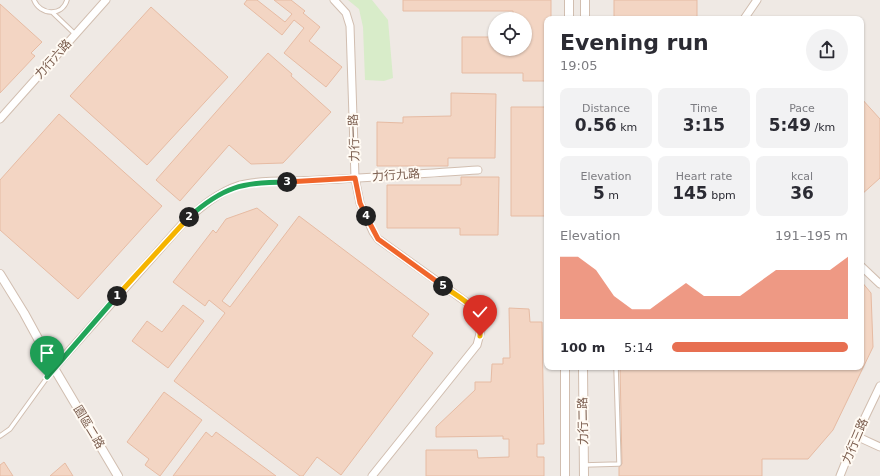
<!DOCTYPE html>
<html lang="en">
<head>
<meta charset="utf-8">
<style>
	body { margin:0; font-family:"DejaVu Sans","Noto Sans TC",sans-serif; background:#f2f2f3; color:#2b2b33; height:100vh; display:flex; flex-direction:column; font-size:15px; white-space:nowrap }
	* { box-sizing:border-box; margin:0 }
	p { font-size:13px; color:#7c7c81 }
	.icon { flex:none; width:22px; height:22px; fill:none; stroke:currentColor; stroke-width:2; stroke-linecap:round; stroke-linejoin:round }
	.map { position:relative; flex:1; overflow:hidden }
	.drawer { position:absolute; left:544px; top:16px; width:320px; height:354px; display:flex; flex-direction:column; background:#fff; border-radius:8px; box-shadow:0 1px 3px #0004 }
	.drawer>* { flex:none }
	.controls { position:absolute; left:488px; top:12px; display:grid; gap:8px }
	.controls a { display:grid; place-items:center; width:44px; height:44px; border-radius:50%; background:#fff; box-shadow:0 1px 3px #0004; font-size:20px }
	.pin { position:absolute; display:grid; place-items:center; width:34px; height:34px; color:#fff; margin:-41px -17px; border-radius:50% 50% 50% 0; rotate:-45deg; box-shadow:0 0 4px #0007 }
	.pin .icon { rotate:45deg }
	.km { position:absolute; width:20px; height:20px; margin:-10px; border-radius:50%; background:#222; color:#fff; font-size:11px; line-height:20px; text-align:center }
	.round { display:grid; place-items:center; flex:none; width:42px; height:42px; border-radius:21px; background:#f2f2f3 }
	.overview { display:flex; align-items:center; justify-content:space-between; height:68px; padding:0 16px }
	h1 { font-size:22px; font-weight:800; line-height:30px }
	.metrics { display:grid; grid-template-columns:repeat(3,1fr); gap:6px; height:68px; padding:4px 16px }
	.metrics div { display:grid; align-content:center; border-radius:8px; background:#f2f2f3; text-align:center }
	.metrics b { font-size:17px; font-weight:800 }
	.metrics small { font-size:11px; font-weight:400 }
	.metrics p { font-size:11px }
	.chart { height:112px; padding:8px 16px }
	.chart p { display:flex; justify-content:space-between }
	.chart svg { width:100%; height:72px; margin-top:4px; fill:#e76f51; opacity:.7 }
	ul { padding:0 16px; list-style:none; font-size:13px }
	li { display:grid; grid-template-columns:64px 48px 1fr; align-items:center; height:30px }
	li i { height:10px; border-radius:5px; background:#e76f51 }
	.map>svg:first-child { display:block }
	.industrial { fill:#efe9e4; fill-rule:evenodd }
	.green { fill:#d8ecc9 }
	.building { fill:#f3d5c3; stroke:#e6bba3 }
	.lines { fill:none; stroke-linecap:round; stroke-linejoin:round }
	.service-casing { stroke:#d1beb0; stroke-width:5.5 }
	.minor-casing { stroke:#d1beb0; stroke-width:9 }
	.tertiary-casing { stroke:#d1beb0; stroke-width:10 }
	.service { stroke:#fff; stroke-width:3.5 }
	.minor { stroke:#fff; stroke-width:7 }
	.tertiary { stroke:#fff; stroke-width:8 }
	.split-1-casing { stroke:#fff; stroke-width:8 }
	.split-2-casing { stroke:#fff; stroke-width:8 }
	.split-3-casing { stroke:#fff; stroke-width:8 }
	.split-4-casing { stroke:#fff; stroke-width:8 }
	.split-5-casing { stroke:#fff; stroke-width:8 }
	.split-6-casing { stroke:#fff; stroke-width:8 }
	.split-1 { stroke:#22a559; stroke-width:5 }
	.split-2 { stroke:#f5b400; stroke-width:5 }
	.split-3 { stroke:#22a559; stroke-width:5 }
	.split-4 { stroke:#f0652b; stroke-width:5 }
	.split-5 { stroke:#f0652b; stroke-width:5 }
	.split-6 { stroke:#f5b400; stroke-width:5 }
	.labels { text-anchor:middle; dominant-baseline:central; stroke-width:4; stroke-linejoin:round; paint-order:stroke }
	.street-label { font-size:12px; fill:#7a5c4d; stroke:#fffaf3 }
</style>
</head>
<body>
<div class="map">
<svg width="880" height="476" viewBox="0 0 880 476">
	<rect width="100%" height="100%" fill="#fdf6ec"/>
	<!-- industrial -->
	<path class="industrial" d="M0,0h880v476h-880zM495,19h30v30h-30zM547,19h314v348h-314z"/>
	<!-- green -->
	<path class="green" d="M348,0h24l16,20 5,58 -9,3 -19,-1 -2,-53 -4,-18z"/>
	<!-- building -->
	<path class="building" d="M247,0h10l28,22 7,-8 -18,-14h17l14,11 -2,2 17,14 -11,14 33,26 -16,20 -42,-34 20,-25 -10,-8 -12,15 -38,-31z
		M403,0h148v19h-4v62h-24v-8h-61v-36h33v12h30v-30h-12v-8h-110z
		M614,0h83v19h-83z
		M0,4l42,38 -11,11 4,3 -35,37z
		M151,7l77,70 -81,88 -77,-69z
		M268,53l24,21 -1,2 40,36 -48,51 -32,1 -22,-19 -49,56 -24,-21z
		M451,93l45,1 -1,64h-47v8h-71v-44l26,1v-6l48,-1z
		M861,98l19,21v59l-19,17z
		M511,107h36v109h-36z
		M59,114l103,92 -84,93 -78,-69v-50z
		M461,177h38l-1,58h-38v-7h-73v-43h74z
		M257,208l21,17 -56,76 8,6 69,-91 130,98 -17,22 21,17 -92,122 -24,-18 -14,19h-3l-126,-95 51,-68 -16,-13 -4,6 -32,-24 40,-52 3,3 10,-14z
		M861,281l10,12 2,54 -40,83 -25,29h-46v17h-143v-9l3,-3 -2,-97h241z
		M183,305l21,16 -36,47 -36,-27 15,-20 15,11z
		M509,308l20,1 1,13h12l2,122h-7v13h7v19h-118v-26h51l1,8 31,-1v-18h-6v-3l-67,1v-10l39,-37v-8h16l1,-18h11v-6h7z
		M164,392l38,28 -42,56 -15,-11 4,-6 -22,-17z
		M206,432l6,5 4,-5 60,44h-103z
		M4,462l9,14h-13v-11z
		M65,463l8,13h-23z"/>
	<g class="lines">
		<defs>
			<path id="service" d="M34,0c6,15 28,17 33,0
				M53,13l22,21
				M0,436l10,-7 44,-61
				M584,465l35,-1 -3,-97"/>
			<path id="minor" d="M334,0l12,13 4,13 5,152 5,25 13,29 5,7 98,70 6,17 -5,19 -105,131
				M744,19l13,-19
				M0,119l106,-119
				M861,266l19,18
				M54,368l130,-146c17,-15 34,-30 56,-37 22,-6 56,-3 80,-5 52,-2 105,-7 158,-10
				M856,436l24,11
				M840,476l16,-40 24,-50"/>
			<path id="tertiary" d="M569,0v19
				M585,0v19
				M0,274l24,39 30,55 64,108
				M583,367l1,109
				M565,476v-109"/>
		</defs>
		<!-- service casing -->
		<use href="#service" class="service-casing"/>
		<!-- minor casing -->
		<use href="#minor" class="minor-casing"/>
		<!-- tertiary casing -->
		<use href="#tertiary" class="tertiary-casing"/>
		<!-- service -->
		<use href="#service" class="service"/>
		<!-- minor -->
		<use href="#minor" class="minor"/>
		<!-- tertiary -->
		<use href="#tertiary" class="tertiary"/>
	</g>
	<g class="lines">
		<defs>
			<path id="split-1" d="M47,377l70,-81"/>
			<path id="split-2" d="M117,296l72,-79"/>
			<path id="split-3" d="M189,217c34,-30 53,-35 98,-35"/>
			<path id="split-4" d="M287,182l68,-4 5,25 6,13"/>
			<path id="split-5" d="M366,216l12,23 65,47"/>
			<path id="split-6" d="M443,286c21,15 41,22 37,50"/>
		</defs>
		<!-- split-1 casing -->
		<use href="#split-1" class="split-1-casing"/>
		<!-- split-2 casing -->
		<use href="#split-2" class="split-2-casing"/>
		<!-- split-3 casing -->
		<use href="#split-3" class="split-3-casing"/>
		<!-- split-4 casing -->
		<use href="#split-4" class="split-4-casing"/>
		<!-- split-5 casing -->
		<use href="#split-5" class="split-5-casing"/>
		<!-- split-6 casing -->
		<use href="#split-6" class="split-6-casing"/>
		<!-- split-1 -->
		<use href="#split-1" class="split-1"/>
		<!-- split-2 -->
		<use href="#split-2" class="split-2"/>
		<!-- split-3 -->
		<use href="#split-3" class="split-3"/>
		<!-- split-4 -->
		<use href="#split-4" class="split-4"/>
		<!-- split-5 -->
		<use href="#split-5" class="split-5"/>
		<!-- split-6 -->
		<use href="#split-6" class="split-6"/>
	</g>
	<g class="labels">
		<!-- street labels -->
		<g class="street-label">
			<text transform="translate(53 59) rotate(-48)">力行六路</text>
			<text transform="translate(354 138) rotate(-92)">力行一路</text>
			<text transform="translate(396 175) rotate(-4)">力行九路</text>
			<text transform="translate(583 421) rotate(-91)">力行二路</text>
			<text transform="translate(89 427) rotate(59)">園區二路</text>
			<text transform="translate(855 441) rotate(-67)">力行三路</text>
		</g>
	</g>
</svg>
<div class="controls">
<a><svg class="icon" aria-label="locate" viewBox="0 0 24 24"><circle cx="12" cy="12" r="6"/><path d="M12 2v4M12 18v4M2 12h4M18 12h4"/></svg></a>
</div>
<div class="pin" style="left:47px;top:377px;background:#1e9e55"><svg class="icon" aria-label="arrive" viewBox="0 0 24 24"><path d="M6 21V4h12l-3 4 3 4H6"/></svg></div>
<div class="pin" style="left:480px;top:336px;background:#d93025"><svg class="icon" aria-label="check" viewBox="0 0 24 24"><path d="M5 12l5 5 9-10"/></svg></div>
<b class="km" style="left:117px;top:296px">1</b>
<b class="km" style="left:189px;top:217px">2</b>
<b class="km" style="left:287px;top:182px">3</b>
<b class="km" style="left:366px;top:216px">4</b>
<b class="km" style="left:443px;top:286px">5</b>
<section class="drawer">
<div class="overview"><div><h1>Evening run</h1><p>19:05</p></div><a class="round"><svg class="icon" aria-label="share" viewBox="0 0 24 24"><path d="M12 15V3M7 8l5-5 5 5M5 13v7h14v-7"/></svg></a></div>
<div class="metrics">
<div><p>Distance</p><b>0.56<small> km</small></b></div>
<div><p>Time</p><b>3:15</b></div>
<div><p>Pace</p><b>5:49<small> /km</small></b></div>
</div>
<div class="metrics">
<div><p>Elevation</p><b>5<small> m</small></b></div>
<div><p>Heart rate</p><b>145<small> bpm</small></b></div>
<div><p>kcal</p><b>36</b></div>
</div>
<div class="chart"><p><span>Elevation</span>191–195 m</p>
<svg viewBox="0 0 160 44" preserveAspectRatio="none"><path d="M0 44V6L10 6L20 14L30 30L40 38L50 38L60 30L70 22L80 30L90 30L100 30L110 22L120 14L130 14L140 14L150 14L160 6V44z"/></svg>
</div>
<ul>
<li><b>100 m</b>5:14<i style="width:100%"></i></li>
</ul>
</section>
</div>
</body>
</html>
